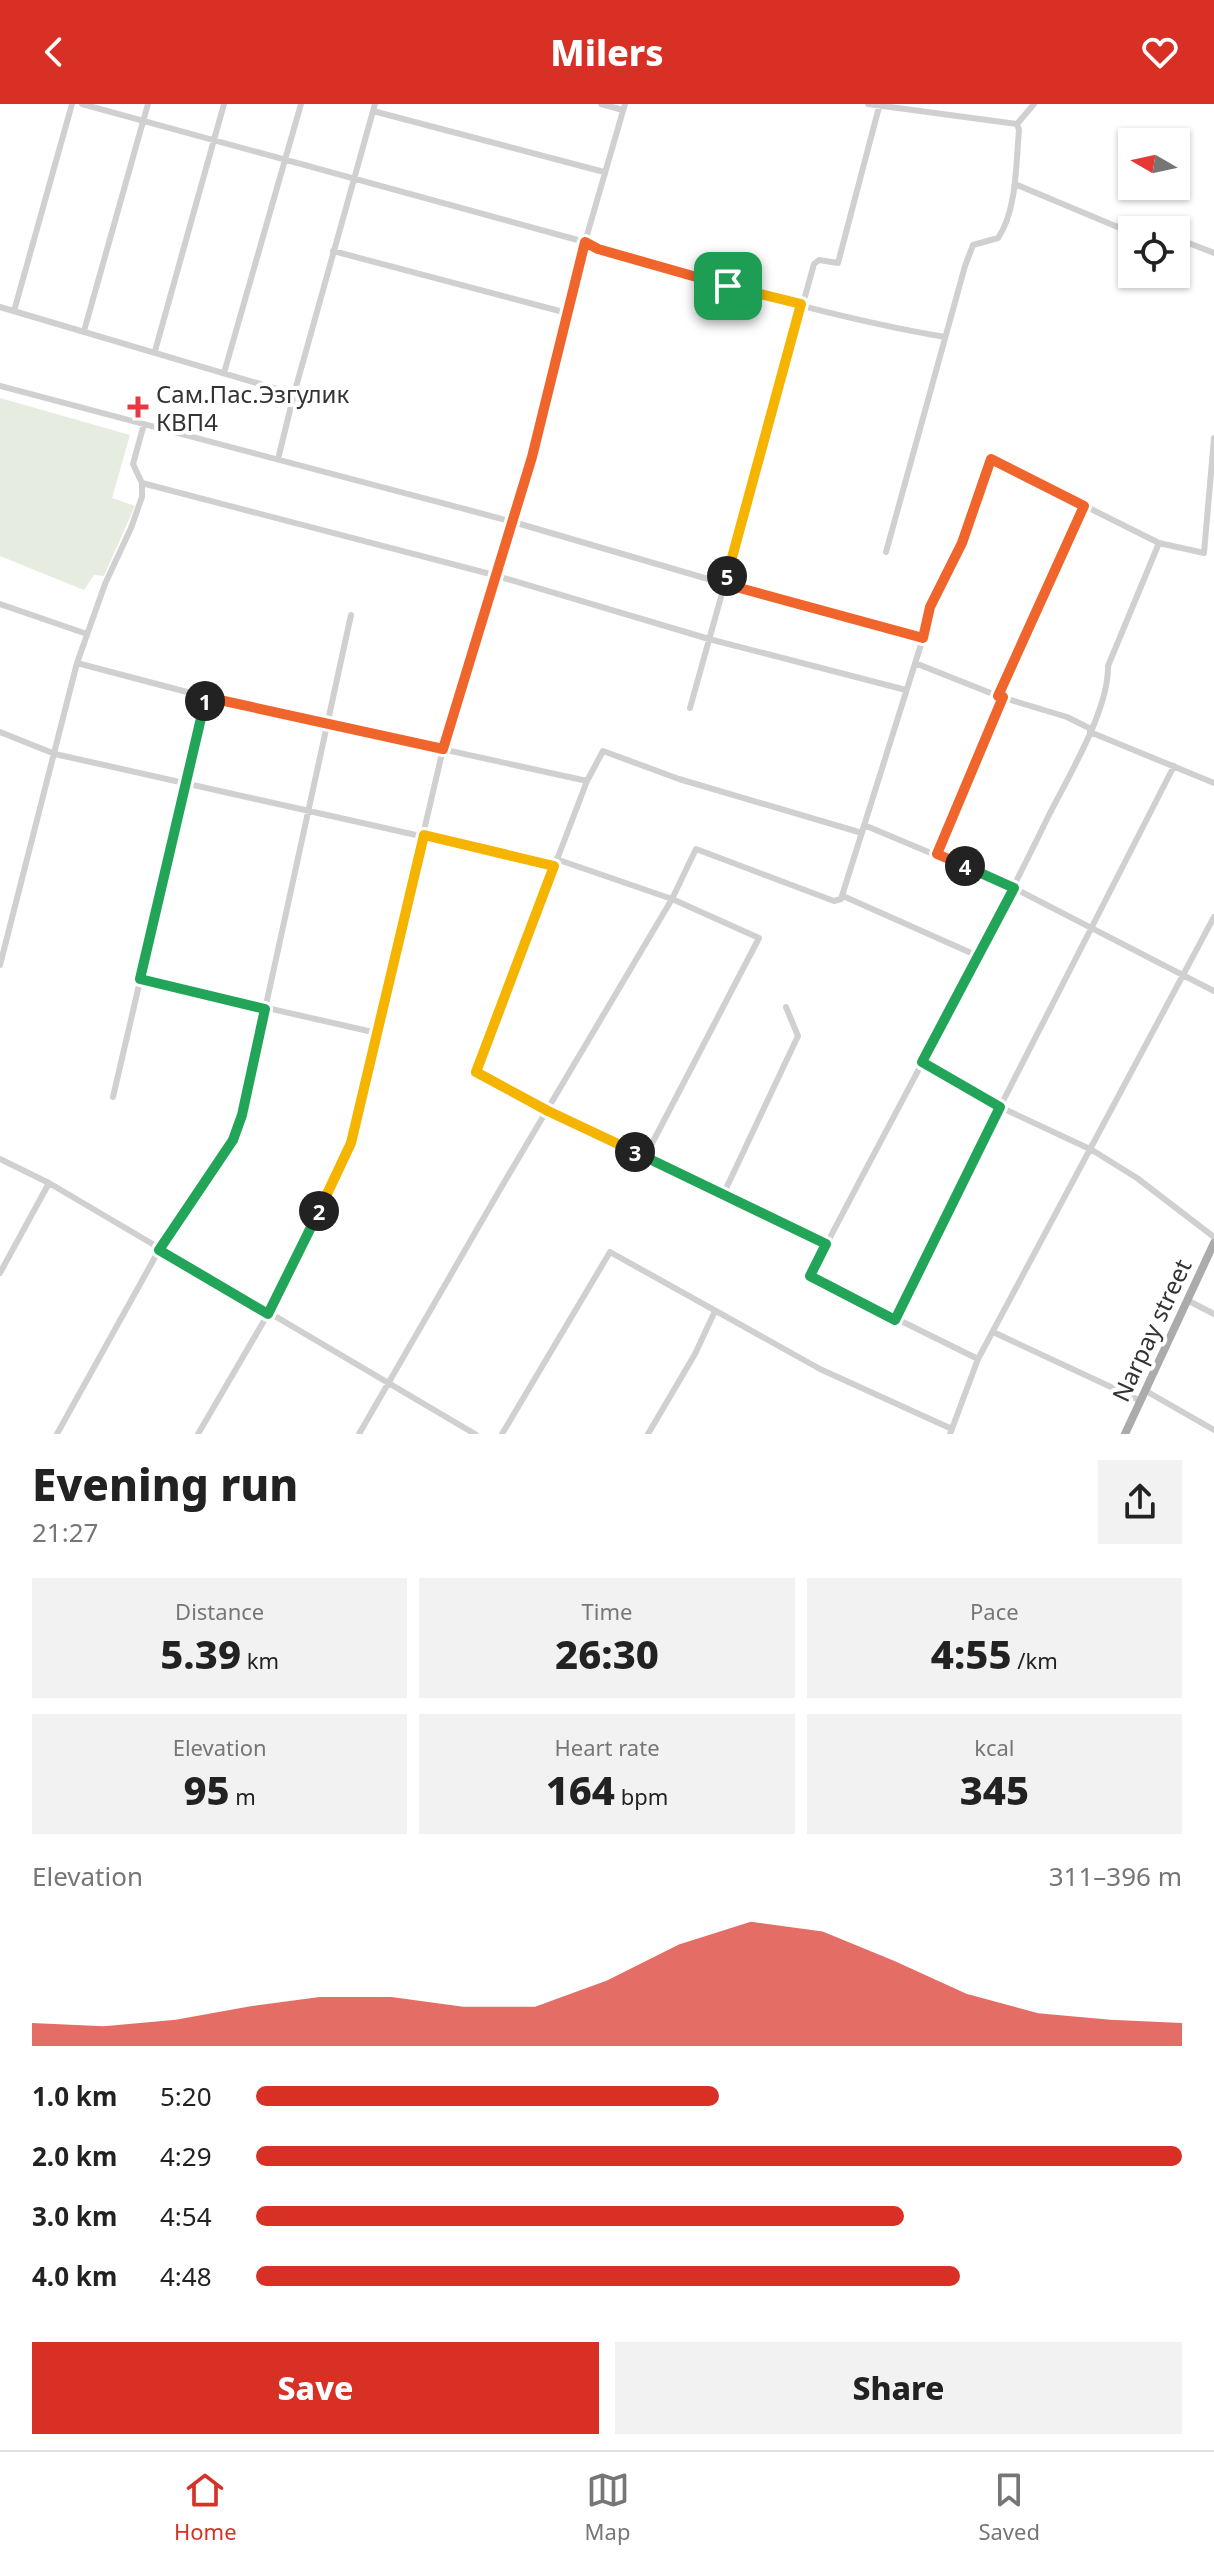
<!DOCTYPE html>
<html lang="en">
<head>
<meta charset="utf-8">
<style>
	body { margin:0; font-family:"Noto Sans",sans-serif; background:#f2f2f2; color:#222; height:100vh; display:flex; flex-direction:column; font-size:30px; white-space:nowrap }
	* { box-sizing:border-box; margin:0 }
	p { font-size:26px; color:#767676 }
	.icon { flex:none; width:44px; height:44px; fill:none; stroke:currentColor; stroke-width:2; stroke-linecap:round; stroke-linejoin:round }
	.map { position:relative; height:1330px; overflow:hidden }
	.drawer { display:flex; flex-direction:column; background:#fff; flex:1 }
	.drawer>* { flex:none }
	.needle { width:52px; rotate:279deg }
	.tools { position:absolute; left:1118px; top:24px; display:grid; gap:16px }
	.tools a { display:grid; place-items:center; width:72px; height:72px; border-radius:0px; background:#fff; box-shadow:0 2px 6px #0004; font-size:40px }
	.pin { position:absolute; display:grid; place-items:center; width:68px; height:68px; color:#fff; margin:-34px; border-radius:16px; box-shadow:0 4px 12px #0006 }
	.km { position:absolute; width:40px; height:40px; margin:-20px; border-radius:50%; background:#222; color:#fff; font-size:22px; line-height:40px; text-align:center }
	.round { display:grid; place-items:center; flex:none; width:84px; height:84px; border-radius:0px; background:#f2f2f2 }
	.head { display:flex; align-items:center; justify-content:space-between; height:136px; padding:0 32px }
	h1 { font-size:44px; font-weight:800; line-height:60px }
	.figures { display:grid; grid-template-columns:repeat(3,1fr); gap:12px; height:136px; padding:8px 32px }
	.figures div { display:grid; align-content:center; border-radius:0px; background:#f2f2f2; text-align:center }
	.figures b { font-size:40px; font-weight:800 }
	.figures small { font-size:22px; font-weight:400 }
	.figures p { font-size:22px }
	.chart { height:224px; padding:16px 32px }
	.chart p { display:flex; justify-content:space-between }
	.chart svg { width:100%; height:144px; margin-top:8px; fill:#d93025; opacity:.7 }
	.primary-button { display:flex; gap:16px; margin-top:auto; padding:16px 32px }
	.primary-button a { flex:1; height:92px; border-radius:0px; background:#d93025; color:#fff; font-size:32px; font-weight:800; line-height:92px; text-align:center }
	.primary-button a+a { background:#f2f2f2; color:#222 }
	ul { padding:0 32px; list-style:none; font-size:26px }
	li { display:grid; grid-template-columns:128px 96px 1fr; align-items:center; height:60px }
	li i { height:20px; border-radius:10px; background:#d93025 }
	header { display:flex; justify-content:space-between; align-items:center; height:104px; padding:0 32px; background:#d93025; color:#fff; font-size:36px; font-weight:800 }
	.menu { display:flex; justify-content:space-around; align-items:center; height:112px; border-top:2px solid #e0e0e0; background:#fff; font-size:22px; color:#767676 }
	.menu a { display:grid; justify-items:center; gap:4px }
	.menu .on { color:#d93025 }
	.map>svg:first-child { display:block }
	.green { fill:#e6ecdf }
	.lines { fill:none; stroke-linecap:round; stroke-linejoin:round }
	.minor { stroke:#d0d0d0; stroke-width:6 }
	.major { stroke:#ababab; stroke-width:8 }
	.split-1-casing { stroke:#fff; stroke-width:16 }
	.split-2-casing { stroke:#fff; stroke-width:16 }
	.split-3-casing { stroke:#fff; stroke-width:16 }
	.split-4-casing { stroke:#fff; stroke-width:16 }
	.split-5-casing { stroke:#fff; stroke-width:16 }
	.split-6-casing { stroke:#fff; stroke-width:16 }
	.split-1 { stroke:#f0652b; stroke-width:10 }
	.split-2 { stroke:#22a559; stroke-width:10 }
	.split-3 { stroke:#f5b400; stroke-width:10 }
	.split-4 { stroke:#22a559; stroke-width:10 }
	.split-5 { stroke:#f0652b; stroke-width:10 }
	.split-6 { stroke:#f5b400; stroke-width:10 }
	.poi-dot { fill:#e63946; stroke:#fff; stroke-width:3 }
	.labels { text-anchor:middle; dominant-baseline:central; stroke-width:8; stroke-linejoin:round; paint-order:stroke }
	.poi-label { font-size:24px; fill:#333; stroke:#fff; text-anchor:start }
	.street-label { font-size:24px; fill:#333; stroke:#fff }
</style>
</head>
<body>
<header><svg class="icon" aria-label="back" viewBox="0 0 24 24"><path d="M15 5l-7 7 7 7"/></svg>Milers<svg class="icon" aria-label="heart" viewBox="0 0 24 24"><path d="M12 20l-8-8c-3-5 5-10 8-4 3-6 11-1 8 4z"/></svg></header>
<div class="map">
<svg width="1214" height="1330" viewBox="0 0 1214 1330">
	<rect width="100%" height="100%" fill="#fff"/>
	<!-- green -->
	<path class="green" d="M0,294l130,37 -18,63 23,8 -31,70 -10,-1 -10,15 -84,-34z"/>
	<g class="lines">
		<!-- minor -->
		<path class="minor" d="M82,0l503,138 13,7c115,32 229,68 347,88
			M601,0l22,6
			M868,0l149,20 17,-20
			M373,7l231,61
			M1015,80l117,49
			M1176,146l10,-8 28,11
			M333,147l234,62
			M0,203l294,87
			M14,207l58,-207
			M84,227l64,-227
			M155,247l69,-247
			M224,269l77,-269
			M0,282l510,135 215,63 198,54
			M278,355l16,-65 81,-290
			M142,379l352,92 215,64 197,51
			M886,448l79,-286 8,-21 25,-7c19,-27 18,-76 21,-108l-2,-6
			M0,500l87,30
			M77,559l129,34 381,84
			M915,559l83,33 86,-190
			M1001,593l66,20 24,12
			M690,604l124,-444 5,-4 19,3 41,-156
			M0,628l55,22 499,112
			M1090,628l124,51
			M864,721l150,63 200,103
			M937,750l66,-157
			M556,755l116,40 87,39 -114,219
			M843,792l135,60
			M0,861l77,-302 28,-79 26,-56 11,-31v-14l-9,-19 11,-40
			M140,875l237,54
			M922,958l78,45 92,43 45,28 77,59
			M113,993l93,-400
			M0,1055l49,24 426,251
			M723,1091l75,-159 -12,-29
			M826,1140l-278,-133 -72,-39 111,-291 16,-30 76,28 183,54
			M0,1169l49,-90
			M1187,1196l27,14
			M895,1216l105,-213 174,-341
			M993,1228l148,69
			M978,1255l-168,-83c79,-153 163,-304 238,-459 20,-40 61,-107 60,-151l51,-123
			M1146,1287l68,39
			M57,1330l102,-184 74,-110 9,-25 109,-500
			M198,1330l70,-120 83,-171 92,-394 89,-292 53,-215 40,-138
			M359,1330l143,-248 170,-287 24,-50 138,52 7,-2 82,-261 7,-31 32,-64 29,-84 168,84 45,10 10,-115
			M502,1330l108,-182 210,117 132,60
			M648,1330l47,-80 20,-43
			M950,1330l28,-75 236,-442"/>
		<!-- major -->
		<path class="major" d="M1125,1330l89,-191"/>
	</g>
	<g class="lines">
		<defs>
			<path id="split-1" d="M205,597l1,-4 237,52 89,-292 53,-215 13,7 130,37"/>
			<path id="split-2" d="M205,597l-65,278 125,30 -23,106 -9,25 -74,110 109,64 51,-103"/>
			<path id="split-3" d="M319,1107l32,-68 73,-308 130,31 -78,206 72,39 87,41"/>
			<path id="split-4" d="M635,1048l191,92 -16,32 85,44 105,-213 -78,-45 92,-174 -49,-22"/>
			<path id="split-5" d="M727,472l-2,8 198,54 7,-31 32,-64 29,-84 93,47 -86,190 5,1 -66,157 28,12"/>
			<path id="split-6" d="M727,472l74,-272 -73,-18"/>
		</defs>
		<!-- split-1 casing -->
		<use href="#split-1" class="split-1-casing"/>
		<!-- split-2 casing -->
		<use href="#split-2" class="split-2-casing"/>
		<!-- split-3 casing -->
		<use href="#split-3" class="split-3-casing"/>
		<!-- split-4 casing -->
		<use href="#split-4" class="split-4-casing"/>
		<!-- split-5 casing -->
		<use href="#split-5" class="split-5-casing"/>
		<!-- split-6 casing -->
		<use href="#split-6" class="split-6-casing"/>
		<!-- split-1 -->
		<use href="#split-1" class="split-1"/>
		<!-- split-2 -->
		<use href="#split-2" class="split-2"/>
		<!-- split-3 -->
		<use href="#split-3" class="split-3"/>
		<!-- split-4 -->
		<use href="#split-4" class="split-4"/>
		<!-- split-5 -->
		<use href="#split-5" class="split-5"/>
		<!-- split-6 -->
		<use href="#split-6" class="split-6"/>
	</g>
	<!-- markers -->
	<path class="poi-dot" d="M134 291h8v8h8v8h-8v8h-8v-8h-8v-8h8z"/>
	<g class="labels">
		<!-- poi labels -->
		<g class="poi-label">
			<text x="156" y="289">Сам.Пас.Эзгулик<tspan x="156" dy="28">КВП4</tspan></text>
		</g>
		<!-- street labels -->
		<g class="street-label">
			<text transform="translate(1151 1226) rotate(-65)">Narpay street</text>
		</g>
	</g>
</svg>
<div class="tools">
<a><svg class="needle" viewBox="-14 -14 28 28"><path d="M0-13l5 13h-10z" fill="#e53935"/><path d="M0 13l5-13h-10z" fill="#767676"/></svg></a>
<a><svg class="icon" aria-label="locate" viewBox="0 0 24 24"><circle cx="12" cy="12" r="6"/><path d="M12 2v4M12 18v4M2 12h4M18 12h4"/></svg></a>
</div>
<div class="pin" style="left:728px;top:182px;background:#1e9e55"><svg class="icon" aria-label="arrive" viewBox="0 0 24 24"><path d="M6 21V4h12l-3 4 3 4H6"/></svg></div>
<b class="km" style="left:205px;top:597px">1</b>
<b class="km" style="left:319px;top:1107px">2</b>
<b class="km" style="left:635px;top:1048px">3</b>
<b class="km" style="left:965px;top:762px">4</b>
<b class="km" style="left:727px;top:472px">5</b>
</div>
<section class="drawer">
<div class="head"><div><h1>Evening run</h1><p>21:27</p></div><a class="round"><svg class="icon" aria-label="share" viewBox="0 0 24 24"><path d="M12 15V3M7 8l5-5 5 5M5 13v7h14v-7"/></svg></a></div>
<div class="figures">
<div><p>Distance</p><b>5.39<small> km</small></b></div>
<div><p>Time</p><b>26:30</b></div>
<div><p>Pace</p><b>4:55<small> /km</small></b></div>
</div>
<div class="figures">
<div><p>Elevation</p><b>95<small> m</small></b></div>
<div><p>Heart rate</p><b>164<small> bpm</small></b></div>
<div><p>kcal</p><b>345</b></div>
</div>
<div class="chart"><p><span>Elevation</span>311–396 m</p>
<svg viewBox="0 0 160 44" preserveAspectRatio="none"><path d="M0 44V37L10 38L20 36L30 32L40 29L50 29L60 32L70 32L80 24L90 13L100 6L110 9L120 18L130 28L140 34L150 36L160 37V44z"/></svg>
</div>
<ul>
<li><b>1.0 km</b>5:20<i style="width:50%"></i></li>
<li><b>2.0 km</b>4:29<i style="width:100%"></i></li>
<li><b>3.0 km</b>4:54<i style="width:70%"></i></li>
<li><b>4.0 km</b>4:48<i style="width:76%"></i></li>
</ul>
<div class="primary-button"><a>Save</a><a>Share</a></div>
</section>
<nav class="menu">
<a class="on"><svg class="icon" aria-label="home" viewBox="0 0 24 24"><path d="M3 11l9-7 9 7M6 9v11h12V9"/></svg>Home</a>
<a><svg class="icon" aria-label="map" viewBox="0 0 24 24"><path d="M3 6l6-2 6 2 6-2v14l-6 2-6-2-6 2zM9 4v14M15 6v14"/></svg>Map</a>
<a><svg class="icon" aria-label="saved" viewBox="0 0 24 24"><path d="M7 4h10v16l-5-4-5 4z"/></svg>Saved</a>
</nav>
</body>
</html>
